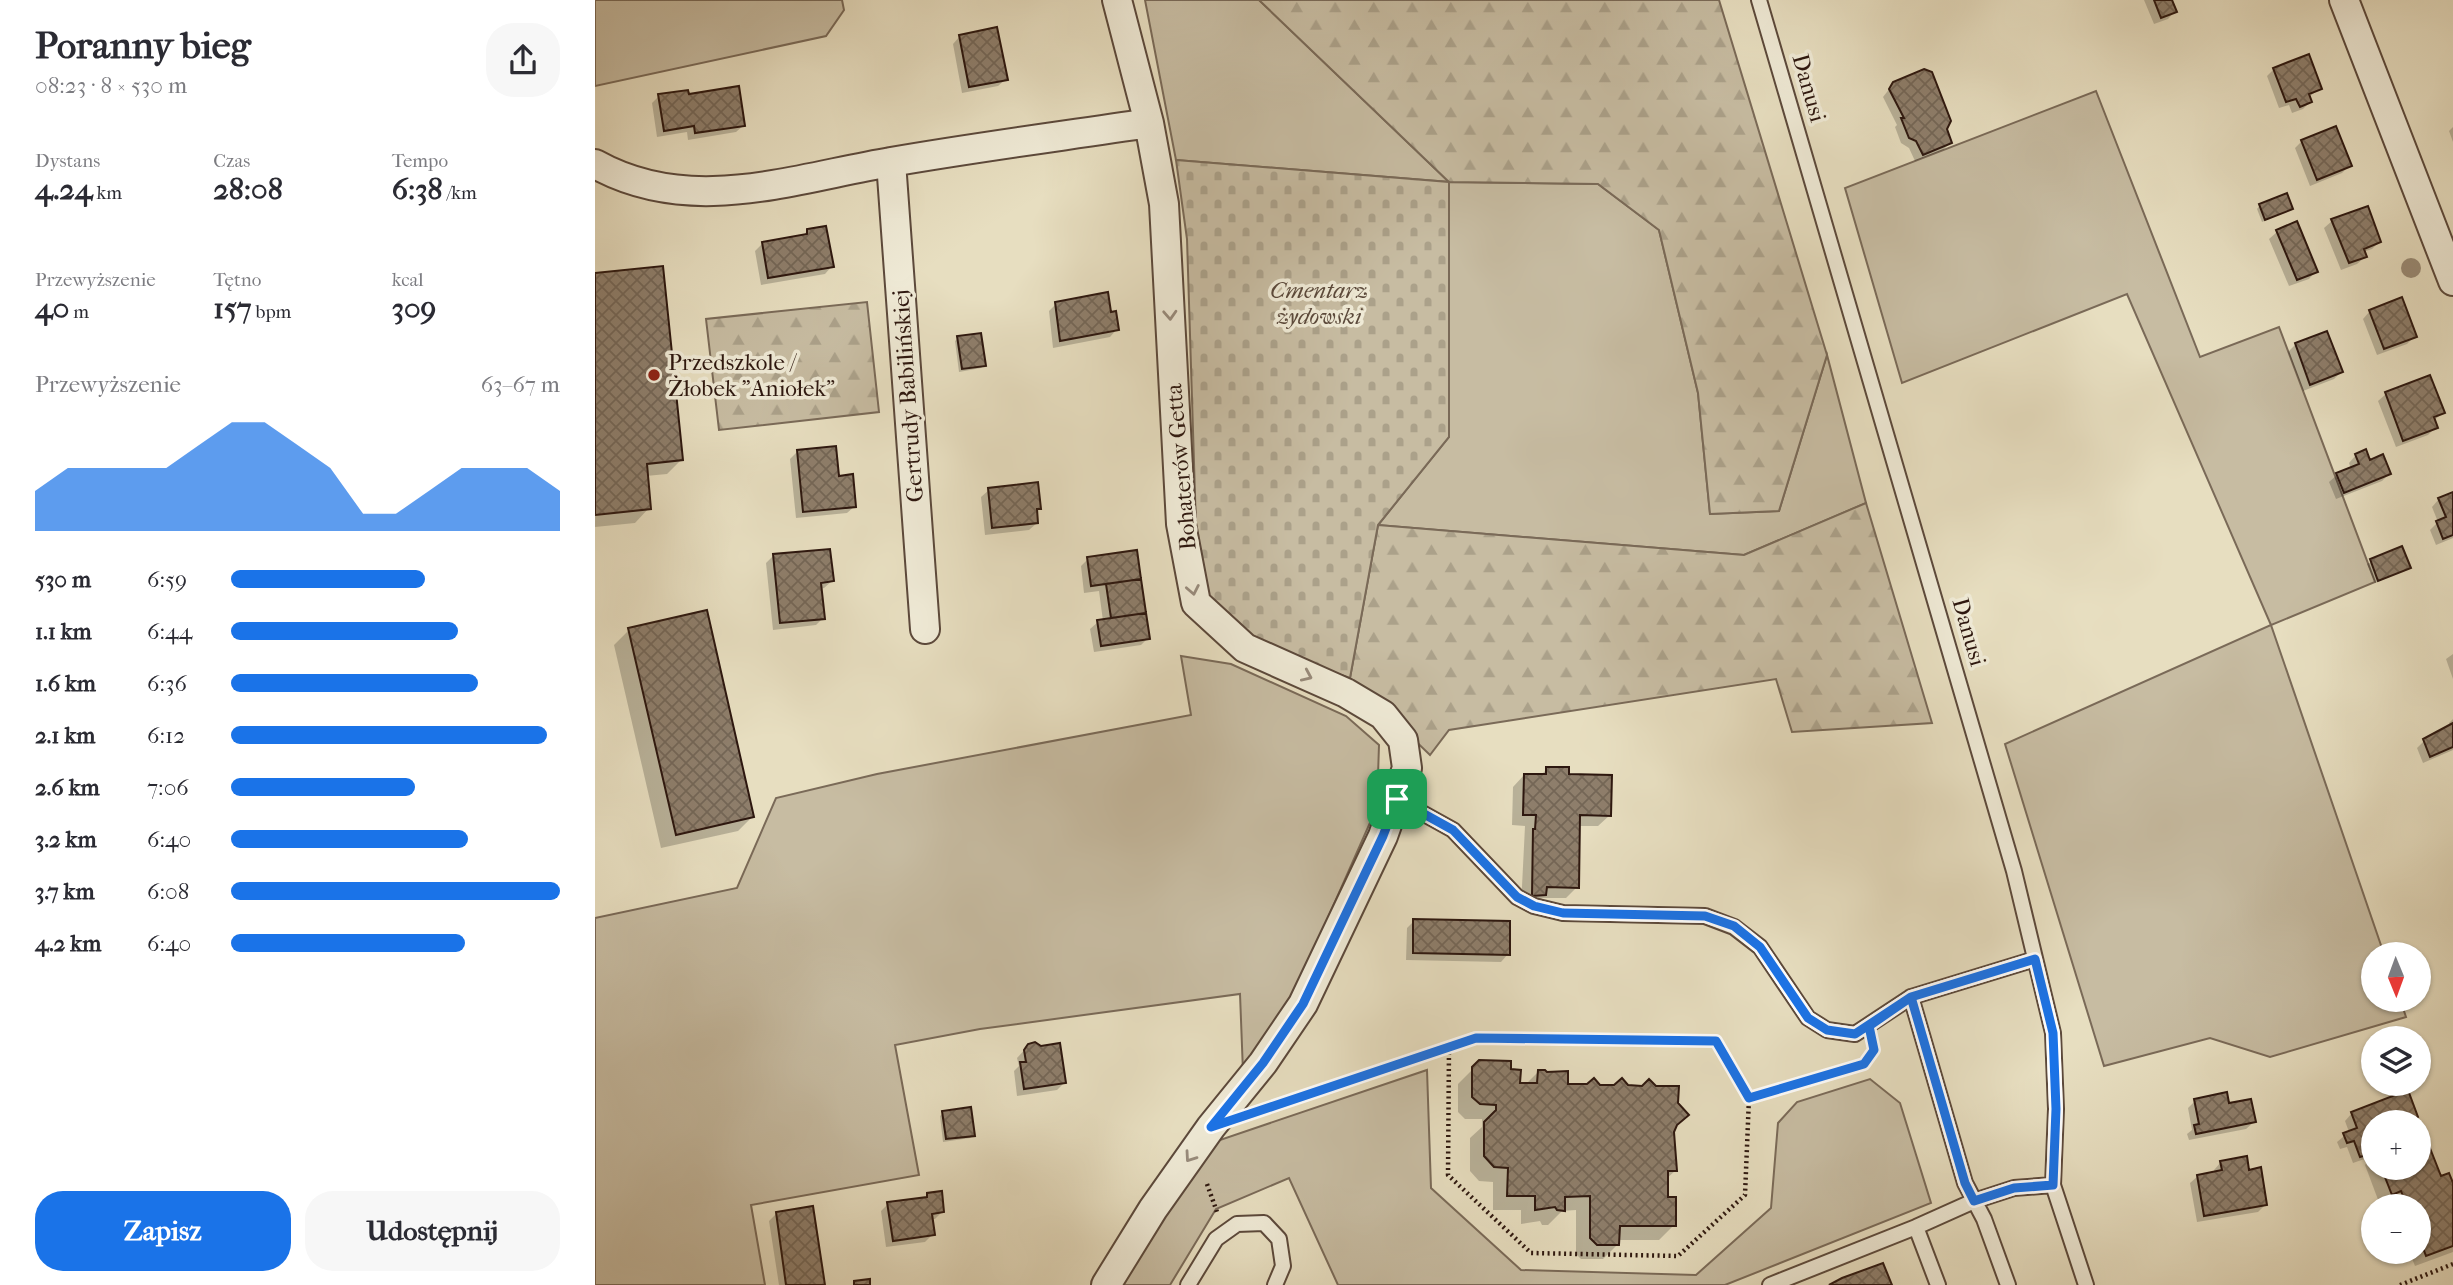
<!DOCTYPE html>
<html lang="pl">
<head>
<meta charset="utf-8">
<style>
	body { margin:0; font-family:"IM FELL French Canon",serif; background:#f7f7f7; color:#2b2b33; height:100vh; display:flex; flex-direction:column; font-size:26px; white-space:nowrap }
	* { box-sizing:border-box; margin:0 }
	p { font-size:23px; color:#7c7c81 }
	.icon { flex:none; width:38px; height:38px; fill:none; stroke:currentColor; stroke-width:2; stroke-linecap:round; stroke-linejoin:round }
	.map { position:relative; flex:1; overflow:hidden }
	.side { display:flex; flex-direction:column; background:#fff; width:595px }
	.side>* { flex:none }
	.needle { width:46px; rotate:179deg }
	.controls { position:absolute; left:1766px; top:942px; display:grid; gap:14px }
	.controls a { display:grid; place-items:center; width:70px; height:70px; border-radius:50%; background:#fff; box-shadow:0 2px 5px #0004; font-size:35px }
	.pin { position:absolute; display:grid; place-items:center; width:60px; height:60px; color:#fff; margin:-30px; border-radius:14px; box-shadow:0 4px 10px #0006 }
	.round { display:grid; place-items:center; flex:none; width:74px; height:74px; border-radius:28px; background:#f7f7f7 }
	.headline { display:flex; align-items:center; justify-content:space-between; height:119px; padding:0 35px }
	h1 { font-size:38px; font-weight:700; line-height:52px }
	.metrics { display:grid; grid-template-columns:repeat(3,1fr); gap:10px; height:119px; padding:7px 35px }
	.metrics div { display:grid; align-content:center }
	.metrics b { font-size:30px; font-weight:700 }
	.metrics small { font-size:19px; font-weight:400 }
	.metrics p { font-size:19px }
	.chart { height:196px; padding:14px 35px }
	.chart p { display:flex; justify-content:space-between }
	.chart svg { width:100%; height:126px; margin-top:7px; fill:#1a73e8; opacity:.7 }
	.primary-button { display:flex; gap:14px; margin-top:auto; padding:14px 35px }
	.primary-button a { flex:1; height:80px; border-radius:28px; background:#1a73e8; color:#fff; font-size:28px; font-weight:700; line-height:80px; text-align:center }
	.primary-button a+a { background:#f7f7f7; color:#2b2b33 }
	ul { padding:0 35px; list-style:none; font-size:23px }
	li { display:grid; grid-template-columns:112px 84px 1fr; align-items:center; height:52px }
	li i { height:18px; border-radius:9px; background:#1a73e8 }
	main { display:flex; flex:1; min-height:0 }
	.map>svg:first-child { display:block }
	.grass { fill:#c7bca2; stroke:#7a6a58; stroke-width:2 }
	.forest { fill:url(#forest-firs); stroke:#7a6a58; stroke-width:2 }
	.cemetery { fill:url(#cemetery-stones); stroke:#7a6a58; stroke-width:2 }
	.shadow { fill:#0003 }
	.building { fill:url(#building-cross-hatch); stroke:#2d170f; stroke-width:2 }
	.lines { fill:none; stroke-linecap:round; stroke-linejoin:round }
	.lane-casing { stroke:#5c493b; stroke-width:18 }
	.street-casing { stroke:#5c493b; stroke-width:32 }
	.path { stroke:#2d170f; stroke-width:4.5; stroke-dasharray:2 3.5; stroke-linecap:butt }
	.lane { stroke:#efead6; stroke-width:14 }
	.street { stroke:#efead6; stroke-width:28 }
	.tree { fill:#9a8c77 }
	.oneway { stroke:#988b7c }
	.route-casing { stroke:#fff; stroke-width:14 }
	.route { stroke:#1a73e8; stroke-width:9 }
	.poi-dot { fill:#8f2418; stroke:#efead6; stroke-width:2.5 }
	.labels { text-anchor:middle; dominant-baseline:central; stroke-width:7; stroke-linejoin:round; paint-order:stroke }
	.street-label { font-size:23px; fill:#2d170f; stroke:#efead6 }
	.park-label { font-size:23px; font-style:italic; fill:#5b493b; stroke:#efead6 }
	.poi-label { font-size:23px; fill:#2d170f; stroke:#efead6; text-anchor:start }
</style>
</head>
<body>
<main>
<section class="side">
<div class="headline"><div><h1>Poranny bieg</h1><p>08:23 · 8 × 530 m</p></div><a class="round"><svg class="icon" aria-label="share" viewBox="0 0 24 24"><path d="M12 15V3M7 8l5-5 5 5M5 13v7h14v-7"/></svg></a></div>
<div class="metrics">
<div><p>Dystans</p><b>4.24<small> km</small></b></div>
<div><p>Czas</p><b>28:08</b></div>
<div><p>Tempo</p><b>6:38<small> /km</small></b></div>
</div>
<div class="metrics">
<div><p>Przewyższenie</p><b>40<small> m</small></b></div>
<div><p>Tętno</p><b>157<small> bpm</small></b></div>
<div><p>kcal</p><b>309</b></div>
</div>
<div class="chart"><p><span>Przewyższenie</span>63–67 m</p>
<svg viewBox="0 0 160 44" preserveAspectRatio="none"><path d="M0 44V30L10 22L20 22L30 22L40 22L50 14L60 6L70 6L80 14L90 22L100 38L110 38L120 30L130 22L140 22L150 22L160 30V44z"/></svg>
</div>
<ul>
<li><b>530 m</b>6:59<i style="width:59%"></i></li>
<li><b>1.1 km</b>6:44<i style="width:69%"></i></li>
<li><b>1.6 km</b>6:36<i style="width:75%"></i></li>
<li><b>2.1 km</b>6:12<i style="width:96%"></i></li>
<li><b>2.6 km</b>7:06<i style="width:56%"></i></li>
<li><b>3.2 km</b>6:40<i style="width:72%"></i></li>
<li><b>3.7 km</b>6:08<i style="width:100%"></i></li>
<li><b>4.2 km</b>6:40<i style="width:71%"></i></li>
</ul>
<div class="primary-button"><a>Zapisz</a><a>Udostępnij</a></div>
</section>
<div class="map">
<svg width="1858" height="1285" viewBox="0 0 1858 1285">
	<defs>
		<pattern id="forest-firs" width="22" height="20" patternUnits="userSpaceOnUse" patternTransform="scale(1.75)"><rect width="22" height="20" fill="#c7bca2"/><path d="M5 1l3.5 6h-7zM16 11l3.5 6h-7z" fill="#aba18a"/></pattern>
		<pattern id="cemetery-stones" width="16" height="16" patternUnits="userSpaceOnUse" patternTransform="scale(1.75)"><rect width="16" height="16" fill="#c7bca2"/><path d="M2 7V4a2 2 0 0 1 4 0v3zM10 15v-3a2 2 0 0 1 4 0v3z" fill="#aba18a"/></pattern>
		<pattern id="building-cross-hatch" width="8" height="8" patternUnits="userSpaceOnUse" patternTransform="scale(1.75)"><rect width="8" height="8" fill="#8e7e6b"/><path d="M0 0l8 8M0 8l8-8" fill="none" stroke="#746656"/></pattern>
	</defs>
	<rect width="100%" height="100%" fill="#e7dec0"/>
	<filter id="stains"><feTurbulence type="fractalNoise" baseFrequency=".00286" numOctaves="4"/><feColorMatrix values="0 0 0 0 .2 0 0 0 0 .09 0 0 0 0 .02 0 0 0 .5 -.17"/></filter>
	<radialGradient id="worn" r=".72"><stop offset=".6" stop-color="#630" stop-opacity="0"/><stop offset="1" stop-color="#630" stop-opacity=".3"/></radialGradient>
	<!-- grass -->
	<path class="grass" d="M0,0h247l2,10 -18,26 -231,50z
		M550,0h114l190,182 149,2 61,46 39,163 12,121 69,-3 48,-156 39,148 -122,52 -366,-30 71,-88v-255l-273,-22z
		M1501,91l104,266 79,-30 96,255 -104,43 113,329h-11v45h27l6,18 -136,40 -60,-19 -106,28 -99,-322 266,-119 -144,-331 -225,89 -57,-195z
		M586,656l50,8 115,52 33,29 -2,62 -81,183 -53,82 -3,-78 -260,35 -85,16 24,130 -168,30 14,80h-170v-367l142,-30 39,-90 101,-24 314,-59z
		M832,1070l4,118 90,82 175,5 75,-67 7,-85 19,-21 73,-23 30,24 31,100 -206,82h-387l-49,-107 -73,31 -46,76h-53l94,-142z"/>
	<!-- forest -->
	<path class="forest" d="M664,0h460l108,355 -48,156 -69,3 -12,-121 -39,-163 -61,-46 -149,-2z
		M272,302l12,110 -160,18 -13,-111z
		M1271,503l66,220 -140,9 -16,-53 -327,51 -19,25 -80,-77 28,-153 366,30z"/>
	<!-- cemetery -->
	<path class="cemetery" d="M581,160l273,22v255l-71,88 -28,153 -44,-15 -52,-22 -44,-41 -14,-73 -9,-288z"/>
	<!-- shadow -->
	<path class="shadow" d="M1549,0h26l5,11 -7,8 -14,5z
		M365,36l46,43 -8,7 -36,7 -9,-49z
		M1679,69l46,19 -11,9 1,5 -7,7 -11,4 -3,-8 -10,3 -12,-32z
		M1299,83l51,46 5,14 -7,7 -28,11 -6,-13 -8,-5 -6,-16 2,-2 -14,-28z
		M64,96h28l57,29 -8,7 -48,8 -1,-8 -30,5 -5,-34z
		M1858,127v15l-4,-11z
		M1707,141l48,24 -8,8 -32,13 -15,-38z
		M1665,205l31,4 -29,13 -5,-13z
		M1772,208l12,34 -7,7 -9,3 2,5 -8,7 -16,6 -17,-42 8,-7z
		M1701,224l20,47 -7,8 -20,7 -20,-47 8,-7z
		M212,231l25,35 -7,8 -64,11 -6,-34 7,-7 40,-7z
		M0,275l87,184 -15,15 -21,2 3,32 -14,15 -40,4z
		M461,304l53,10 8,15 -7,8 -57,11 -4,-37z
		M1775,311l45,25 -8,8 -30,11 -14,-36z
		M363,338l26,27 -3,3 -22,4 -4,-31z
		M1701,344l45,28 -7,7 -31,12 -15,-39z
		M1791,394l57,19 -10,8 3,6 -8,8 -32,12 -18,-46z
		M203,451l40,27 17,28 -8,7 -51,5 -6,-59z
		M1761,455l33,19 -7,7 -46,18 -7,-17 8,-7 14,-6 -2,-6z
		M394,490l50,18 -4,3 2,12 -8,7 -44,5 -4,-38z
		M1858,494v44l-17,7 -6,-15 8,-8 -6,-15 7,-8z
		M1806,549l8,19 -34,15 -8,-19z
		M540,552l13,86 -7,7 -47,7 -4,-23 8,-7 5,-1 -4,-30 -15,2 -3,-27 7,-7z
		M178,556l59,25 -8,7 -4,1 3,29 -7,7 -43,5 -7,-67z
		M34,630l124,186 -15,15 -77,17 -47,-203z
		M1858,654v25l-7,-20z
		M1858,719v31l-30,13 -6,-15 7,-7 26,-15 -1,-3z
		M952,769l20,7 43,39 -12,11h-20l-1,61 -11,11h-24l-9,8h-12l4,-80 -13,-1 1,-38 11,-12 16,1z
		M819,921l94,33 -7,8 -95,-2 1,-32z
		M434,1045l35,38 -7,7 -40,6 -3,-25 5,-5 -2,-8z
		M885,1062l29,9 9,14h7l13,-13 28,14 33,1 76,39 -2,6 2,39 -9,8v19l8,27 -15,15h-41v4l-15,15h-22l-5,-5v-44l-14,1 -14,14h-6l-2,-4 -19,3v-14h-28v-28l-14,-1 -9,-10v-33l12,-11v-8h-17l-7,-7v-28z
		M1600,1101l32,4 27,17 -8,7 -57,11 -2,-6 5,-4 -4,-22z
		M348,1113l30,22 -3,3 -27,4 -3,-26z
		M1757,1113l64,3 -5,6h-38v34l-20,7 -6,-16 -7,2 -3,-7 12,-10 -4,-11z
		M1828,1135l17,43 13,9v65l-38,14 -6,-15h10v-45h-27l-2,-5 -10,4 -15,-40 8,-9v11h46v-30z
		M1626,1162l27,10 17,33 -7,7 -61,10 -7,-39 8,-7 17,-3 -1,-3z
		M333,1195l15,16 -8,8h-4l2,15 -8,8 -39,5 -5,-36 7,-7 35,-5z
		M181,1214l47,71h-44l-10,-64z"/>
	<!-- building -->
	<path class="building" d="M1559,0h18l5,12 -16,6z
		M402,27l11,53 -39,7 -10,-52z
		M1714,54l13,35 -13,5 3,8 -12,5 -4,-8 -10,3 -13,-34z
		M1329,69l8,3 19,49 -4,8 5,14 -29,12 -7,-14 -7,-3 -8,-20h3l-15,-29 4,-7z
		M144,86l6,40 -50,7 -1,-7 -30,5 -6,-37 30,-4 1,4z
		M1741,126l16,40 -35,14 -16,-40z
		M1692,193l6,16 -28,11 -6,-16z
		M1773,206l13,36 -17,7 3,8 -18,6 -18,-44z
		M1702,221l21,51 -21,8 -21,-50z
		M231,226l8,41 -66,11 -6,-36 45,-8v-5z
		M68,266l20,194 -36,4 4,45 -56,6v-242z
		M513,292l3,20 5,-1 3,19 -59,11 -5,-39z
		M1807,297l15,40 -33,12 -15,-39z
		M1732,331l16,41 -33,13 -15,-42z
		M386,333l5,33 -24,3 -5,-33z
		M1835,375l15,38 -11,4 4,11 -35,13 -18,-49z
		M241,446l3,30 14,-2 3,33 -53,5 -6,-62z
		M1771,449l4,11 13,-6 8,20 -47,19 -8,-20 23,-9 -4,-10z
		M443,482l3,27h-4l1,14 -46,5 -4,-40z
		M1858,492v43l-10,4 -7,-18 10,-4 -8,-19z
		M1807,546l9,22 -33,13 -8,-22z
		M235,549l4,32 -13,2 4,36 -45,4 -7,-69z
		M542,550l4,29 -50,7 -4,-29z
		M546,579l5,34 -35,5 -5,-34z
		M112,610l47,207 -78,18 -48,-207z
		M551,613l4,26 -49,7 -4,-26z
		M1858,723v24l-23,10 -7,-18z
		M951,767h23v7l43,1 -1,41 -31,-1 -1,73 -32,-1 -1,8 -14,1 1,-67h2l1,-14h-13l1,-41h22z
		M818,919l97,2v34l-97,-2z
		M440,1042l6,4 19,-3 6,40 -42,6 -4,-27h6l-2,-12 4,-6z
		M884,1060l32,1v8l10,1 -1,13h17l1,-13h7l2,2 21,-1v13h19l7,-6 6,7h14l8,-7 6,7 14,1 7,-7 7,7h23l-1,17 11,12 -12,10 -3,7 3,39h-9v26h8v29h-56l-1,19h-22l-7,-7v-42l-25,1v14l-8,-1 -2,-3 -20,3v-14h-28l1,-28 -14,-1 -10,-11v-34l12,-12v-5l-16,-1 -8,-7v-30z
		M1813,1090l10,27 -13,5h-32v31l-13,4 -6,-16 -7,2 -4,-10 14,-5 -6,-16z
		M1632,1092l2,11 22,-4 5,23 -60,12 -2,-9 5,-1 -5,-25z
		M376,1107l4,29 -29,3 -4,-28z
		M1829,1133l17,43 8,-3 4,10v63l-27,10 -7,-19v-31h-12l-6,-15 -9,4 -11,-28h38v-32z
		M1652,1156l2,14 12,-3 6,38 -63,11 -7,-41 25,-5 -2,-9z
		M347,1191l2,21 -12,2 3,21 -42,6 -6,-39 40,-5v-4z
		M218,1206l12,79h-39l-10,-73z
		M1288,1263l9,22h-63l13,-7z
		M275,1279v6h-16v-4z"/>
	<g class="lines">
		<defs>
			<path id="lane" d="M1164,0l255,871 39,162 3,76 -3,76 33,100
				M802,799l56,31 64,67 17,9 29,7 142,3 29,11 26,20 48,71 19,12 28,4 56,-37 124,-38
				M1316,997l54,186 19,36 24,66
				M1321,1227l22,58
				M593,1285l28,-46 21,-15 27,-1 15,16 4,27 -8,19
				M1175,1285l146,-58 58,-26 40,-13 39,-3"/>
			<path id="street" d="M1749,0l109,281
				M296,162l34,467
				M0,164c95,53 196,15 296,-2 86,-15 172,-26 258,-39
				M511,1285l47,-76 58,-82 52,-64 40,-59 80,-168 24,-68 -4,-28 -20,-25 -37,-22 -101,-45 -49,-45 -15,-79 -17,-320 -15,-81 -32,-123"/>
		</defs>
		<!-- lane casing -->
		<use href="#lane" class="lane-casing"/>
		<!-- street casing -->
		<use href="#street" class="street-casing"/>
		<!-- path -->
		<path class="path" d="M854,1047l-1,128 83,78 147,3 67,-61 4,-97
			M670,1108l211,-70 240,3 33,57 115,-34 10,-15
			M612,1184l10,28
			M1805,1285l53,-21"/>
		<!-- lane -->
		<use href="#lane" class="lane"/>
		<!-- street -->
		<use href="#street" class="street"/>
	</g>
	<!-- trees -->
	<circle class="tree" cx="1816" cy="268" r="10"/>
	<!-- one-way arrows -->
	<defs><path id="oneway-chevron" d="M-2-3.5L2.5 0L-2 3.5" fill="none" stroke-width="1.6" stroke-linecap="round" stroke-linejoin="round" transform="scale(1.75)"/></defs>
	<g class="oneway">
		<use href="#oneway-chevron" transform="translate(575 315) rotate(87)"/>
		<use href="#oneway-chevron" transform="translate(598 590) rotate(79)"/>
		<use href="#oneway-chevron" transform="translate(712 676) rotate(24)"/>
		<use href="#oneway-chevron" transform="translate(595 1157) rotate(125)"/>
	</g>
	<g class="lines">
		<defs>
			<path id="route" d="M802,799l-14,37 -80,168 -40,59 -52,64 265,-89 240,3 33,57 115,-34 10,-14 -5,-24 42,-29 54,186 9,18 40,-13 39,-3 3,-76 -3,-76 -18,-74 -124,38 -56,37 -28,-4 -19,-12 -48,-71 -26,-21 -29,-10 -142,-3 -29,-7 -17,-9 -64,-67 -56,-31"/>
		</defs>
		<!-- route casing -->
		<use href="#route" class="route-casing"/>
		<!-- route -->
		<use href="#route" class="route"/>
	</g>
	<!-- markers -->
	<circle class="poi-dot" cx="59" cy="375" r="7"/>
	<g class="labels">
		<!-- street labels -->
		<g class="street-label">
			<text transform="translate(1214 88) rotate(74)">Danusi</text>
			<text transform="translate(313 396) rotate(-94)">Gertrudy Babilińskiej</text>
			<text transform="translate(586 467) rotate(-95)">Bohaterów Getta</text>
			<text transform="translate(1374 632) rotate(74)">Danusi</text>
		</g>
		<!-- park labels -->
		<g class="park-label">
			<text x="724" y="290">Cmentarz<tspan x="724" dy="26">żydowski</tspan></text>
		</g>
		<!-- poi labels -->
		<g class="poi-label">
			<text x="73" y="362">Przedszkole /<tspan x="73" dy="26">Żłobek "Aniołek"</tspan></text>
		</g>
	</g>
	<rect width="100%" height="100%" filter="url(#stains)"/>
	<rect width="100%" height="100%" fill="url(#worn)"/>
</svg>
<div class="controls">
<a><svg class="needle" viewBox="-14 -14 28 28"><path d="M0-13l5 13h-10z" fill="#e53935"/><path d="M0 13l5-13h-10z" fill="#7c7c81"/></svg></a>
<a><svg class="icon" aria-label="layers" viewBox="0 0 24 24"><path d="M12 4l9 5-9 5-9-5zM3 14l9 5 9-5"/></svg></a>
<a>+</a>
<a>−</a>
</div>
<div class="pin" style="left:802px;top:799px;background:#1e9e55"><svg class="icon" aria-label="arrive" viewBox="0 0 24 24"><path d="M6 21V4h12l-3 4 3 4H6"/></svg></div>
</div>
</main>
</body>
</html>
